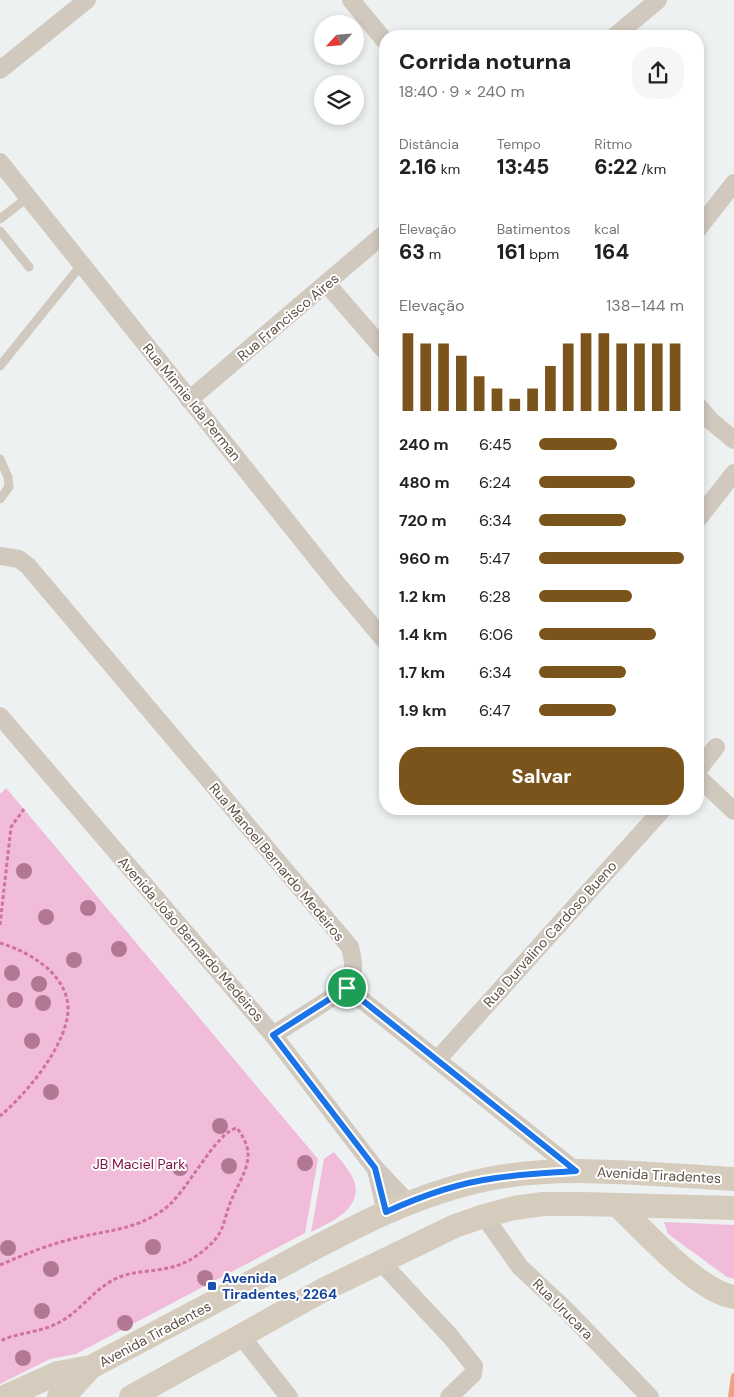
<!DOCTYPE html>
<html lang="pt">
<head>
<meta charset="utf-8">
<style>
	body { margin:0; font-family:"DM Sans",sans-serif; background:#f6f6f6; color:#222; height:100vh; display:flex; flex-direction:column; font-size:19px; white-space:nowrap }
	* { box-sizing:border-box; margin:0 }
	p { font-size:16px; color:#767676 }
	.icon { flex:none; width:28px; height:28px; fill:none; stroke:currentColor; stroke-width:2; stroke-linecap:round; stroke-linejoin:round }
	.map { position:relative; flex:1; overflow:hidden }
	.details { position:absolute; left:379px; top:30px; width:325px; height:785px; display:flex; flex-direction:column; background:#fff; border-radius:20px; box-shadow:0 2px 8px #0003 }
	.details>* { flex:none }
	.needle { width:32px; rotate:244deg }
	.buttons { position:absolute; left:314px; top:15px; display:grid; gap:10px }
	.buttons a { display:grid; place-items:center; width:50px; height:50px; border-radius:50%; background:#fff; box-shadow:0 2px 8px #0003; font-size:25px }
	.pin { position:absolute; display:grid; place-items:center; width:42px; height:42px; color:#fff; margin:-21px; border:2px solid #fff; border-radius:50%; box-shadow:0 1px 5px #0007 }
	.round { display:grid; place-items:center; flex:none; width:52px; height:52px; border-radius:20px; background:#f6f6f6 }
	.head { display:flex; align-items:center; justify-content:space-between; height:85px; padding:0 20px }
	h1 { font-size:22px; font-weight:800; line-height:38px }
	.stats { display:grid; grid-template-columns:repeat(3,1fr); gap:8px; height:85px; padding:5px 20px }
	.stats div { display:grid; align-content:center }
	.stats b { font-size:21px; font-weight:800 }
	.stats small { font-size:14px; font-weight:400 }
	.stats p { font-size:14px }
	.chart { height:140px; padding:10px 20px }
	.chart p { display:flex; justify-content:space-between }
	.chart svg { width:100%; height:90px; margin-top:5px; stroke:#7b541b; stroke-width:6 }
	.cta { display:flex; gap:10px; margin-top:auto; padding:10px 20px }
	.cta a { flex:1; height:58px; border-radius:20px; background:#7b541b; color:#fff; font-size:20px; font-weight:800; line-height:58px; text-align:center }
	ul { padding:0 20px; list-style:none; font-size:16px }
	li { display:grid; grid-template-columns:80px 60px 1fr; align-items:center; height:38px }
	li i { height:12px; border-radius:6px; background:#7b541b }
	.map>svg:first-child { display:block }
	.green { fill:#f1bbda }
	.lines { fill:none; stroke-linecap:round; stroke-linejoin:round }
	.stream { stroke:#efa086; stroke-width:6 }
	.path { stroke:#d0729c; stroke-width:3; stroke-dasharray:4 2.5; stroke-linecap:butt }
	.lane { stroke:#d1c8be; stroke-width:9 }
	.street { stroke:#d1c8be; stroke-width:18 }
	.secondary { stroke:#d6ccbe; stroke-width:24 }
	.tree { fill:#b27793 }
	.route-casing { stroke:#fff; stroke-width:10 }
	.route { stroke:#1a73e8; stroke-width:6 }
	.transit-dot { fill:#1a4fb4; stroke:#fff; stroke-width:2 }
	.labels { text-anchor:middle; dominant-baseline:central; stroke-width:4; stroke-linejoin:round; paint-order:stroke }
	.street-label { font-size:14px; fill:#5d5146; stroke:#fff }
	.park-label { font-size:14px; fill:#811346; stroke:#fff }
	.transit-label { font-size:14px; font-weight:bold; fill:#164399; stroke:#fff; text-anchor:start }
</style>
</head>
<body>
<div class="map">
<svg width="734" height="1397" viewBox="0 0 734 1397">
	<rect width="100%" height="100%" fill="#eef1f1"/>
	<!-- green -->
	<path class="green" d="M6,788l312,371 -13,74 -229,121 -26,5 -50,25v-590z
		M334,1152c7,9 18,20 21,32 6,26 -26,39 -44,48l13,-73z
		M664,1222l70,3v54l-7,-2 -59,-43z"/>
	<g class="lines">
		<!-- stream -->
		<path class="stream" d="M731,1397l3,-21"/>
		<!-- path -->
		<path class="path" d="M0,925l11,-98 13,-18
			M0,943c34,10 78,38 66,80 -8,32 -41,72 -66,93
			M0,1265c25,-11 50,-21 76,-27 32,-8 59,-8 87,-28 23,-15 52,-78 74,-82 5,7 10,15 11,24 1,18 -11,33 -17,49 -5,11 -6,23 -12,33 -5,9 -21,22 -31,27 -24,13 -52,7 -73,18 -22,11 -35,33 -57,44 -19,10 -39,9 -58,18"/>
		<!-- lane -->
		<path class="lane" d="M0,219l28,-22
			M0,231l29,36
			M0,366l82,-102
			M0,459l8,18 1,10 -9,12"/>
		<!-- street -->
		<path class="street" d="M351,0l34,41
			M615,36l43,-36
			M0,70l87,-70
			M0,162l338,423 47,56
			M698,229l36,-46
			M327,284l58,67
			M189,400l196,-167
			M698,406l13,15 23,19
			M698,519l36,-46
			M0,556l19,3 9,7 322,381c4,16 5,26 -3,41l-74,47
			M0,716l273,319 102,133 32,34
			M698,770l18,-23
			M698,777l36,34
			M347,988l229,183
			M437,1060l226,-251
			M376,1170l10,42
			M484,1216l36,51 46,43 84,87
			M381,1262l69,74 24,30 -1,8 -24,23
			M241,1336l48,61"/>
		<!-- secondary -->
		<path class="secondary" d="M617,1205c28,26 80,86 117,92
			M4,1397l54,-24 33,-6c59,-31 118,-62 177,-94 73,-39 142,-79 225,-95 78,-14 162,-3 241,1
			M59,1397l9,-5 23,-25
			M131,1397l194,-108 130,-63 29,-10 30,-8 29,-4h39l152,4"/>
	</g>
	<!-- trees -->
	<g class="tree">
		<circle cx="24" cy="871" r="8"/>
		<circle cx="88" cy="908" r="8"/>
		<circle cx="46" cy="917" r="8"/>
		<circle cx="119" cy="949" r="8"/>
		<circle cx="74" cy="960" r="8"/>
		<circle cx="12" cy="973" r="8"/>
		<circle cx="39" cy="984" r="8"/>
		<circle cx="15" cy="1000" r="8"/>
		<circle cx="43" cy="1003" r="8"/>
		<circle cx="32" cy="1041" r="8"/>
		<circle cx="51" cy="1092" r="8"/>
		<circle cx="220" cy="1126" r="8"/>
		<circle cx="305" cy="1163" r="8"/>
		<circle cx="229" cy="1166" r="8"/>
		<circle cx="180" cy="1168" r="8"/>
		<circle cx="153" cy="1247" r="8"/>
		<circle cx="8" cy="1248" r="8"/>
		<circle cx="51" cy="1269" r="8"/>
		<circle cx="205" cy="1278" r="8"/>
		<circle cx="42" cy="1311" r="8"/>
		<circle cx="125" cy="1323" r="8"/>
		<circle cx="23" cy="1358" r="8"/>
	</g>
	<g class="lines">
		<defs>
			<path id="route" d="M347,988l229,183c-27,2 -54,3 -80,7 -38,5 -75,18 -110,34l-11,-44 -102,-133z"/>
		</defs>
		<!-- route casing -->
		<use href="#route" class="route-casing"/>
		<!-- route -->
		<use href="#route" class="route"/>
	</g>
	<!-- markers -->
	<rect class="transit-dot" x="207" y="1281" width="10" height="10" rx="2.5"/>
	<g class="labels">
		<!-- street labels -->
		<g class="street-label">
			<text transform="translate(288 317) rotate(-40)">Rua Francisco Aires</text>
			<text transform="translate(192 402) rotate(51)">Rua Minnie Ida Perman</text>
			<text transform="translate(277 862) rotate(50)">Rua Manoel Bernardo Medeiros</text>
			<text transform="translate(550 934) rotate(-48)">Rua Durvalino Cardoso Bueno</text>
			<text transform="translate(191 939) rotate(49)">Avenida João Bernardo Medeiros</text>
			<text transform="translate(659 1175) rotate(3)">Avenida Tiradentes</text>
			<text transform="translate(563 1309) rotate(45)">Rua Urucara</text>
			<text transform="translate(155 1334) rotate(-28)">Avenida Tiradentes</text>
		</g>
		<!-- park labels -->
		<g class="park-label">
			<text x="139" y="1164">JB Maciel Park</text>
		</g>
		<!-- transit labels -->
		<g class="transit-label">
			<text x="222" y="1278">Avenida<tspan x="222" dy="16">Tiradentes, 2264</tspan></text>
		</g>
	</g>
</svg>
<div class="buttons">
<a><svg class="needle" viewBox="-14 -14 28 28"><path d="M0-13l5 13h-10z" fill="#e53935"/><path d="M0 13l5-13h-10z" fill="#767676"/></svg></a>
<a><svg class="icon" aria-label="layers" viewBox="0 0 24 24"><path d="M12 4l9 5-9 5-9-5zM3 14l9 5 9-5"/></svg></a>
</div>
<div class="pin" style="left:347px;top:988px;background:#1e9e55"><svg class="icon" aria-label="arrive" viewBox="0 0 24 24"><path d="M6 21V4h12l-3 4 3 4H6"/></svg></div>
<section class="details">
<div class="head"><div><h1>Corrida noturna</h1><p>18:40 · 9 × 240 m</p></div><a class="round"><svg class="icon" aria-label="share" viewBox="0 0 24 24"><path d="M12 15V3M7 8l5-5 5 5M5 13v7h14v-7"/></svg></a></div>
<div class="stats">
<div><p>Distância</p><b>2.16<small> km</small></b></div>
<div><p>Tempo</p><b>13:45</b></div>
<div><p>Ritmo</p><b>6:22<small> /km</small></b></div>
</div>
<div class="stats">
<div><p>Elevação</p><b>63<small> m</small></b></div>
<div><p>Batimentos</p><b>161<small> bpm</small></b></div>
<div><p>kcal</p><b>164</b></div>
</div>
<div class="chart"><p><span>Elevação</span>138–144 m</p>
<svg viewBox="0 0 160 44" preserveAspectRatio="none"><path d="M5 44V6M15 44V11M25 44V11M35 44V17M45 44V27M55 44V33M65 44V38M75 44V33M85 44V22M95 44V11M105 44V6M115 44V6M125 44V11M135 44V11M145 44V11M155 44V11"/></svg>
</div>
<ul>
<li><b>240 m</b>6:45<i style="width:54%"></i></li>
<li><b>480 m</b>6:24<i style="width:66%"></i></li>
<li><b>720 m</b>6:34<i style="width:60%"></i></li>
<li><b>960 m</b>5:47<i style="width:100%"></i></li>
<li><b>1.2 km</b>6:28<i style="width:64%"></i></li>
<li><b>1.4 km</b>6:06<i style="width:81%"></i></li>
<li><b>1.7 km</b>6:34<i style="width:60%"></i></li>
<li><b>1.9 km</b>6:47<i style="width:53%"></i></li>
</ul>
<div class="cta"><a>Salvar</a></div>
</section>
</div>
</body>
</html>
